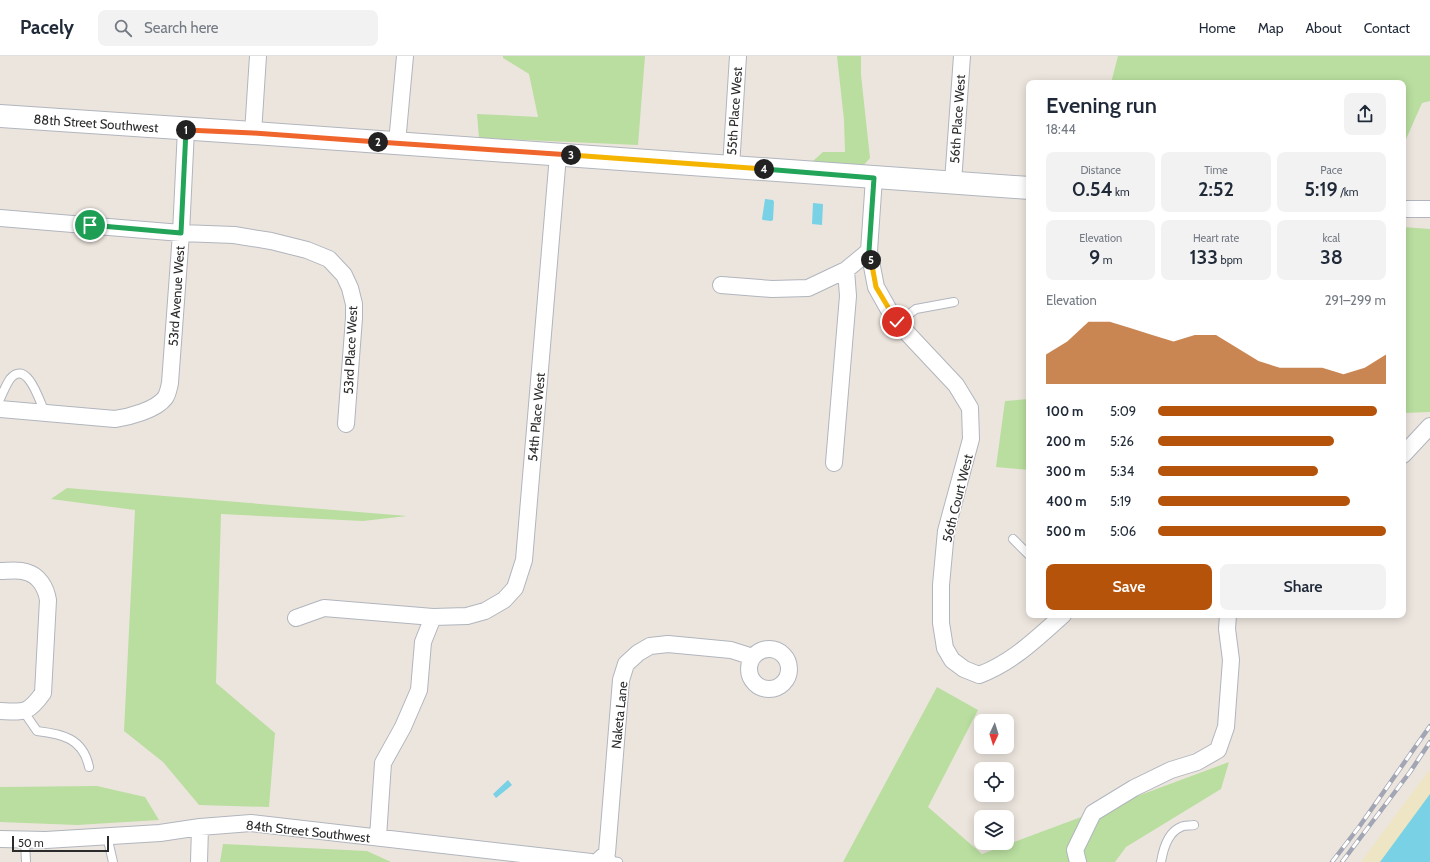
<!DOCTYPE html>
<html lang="en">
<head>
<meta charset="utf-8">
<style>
	body { margin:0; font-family:Cabin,sans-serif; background:#f2f2f3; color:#1f2937; height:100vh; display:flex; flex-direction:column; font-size:15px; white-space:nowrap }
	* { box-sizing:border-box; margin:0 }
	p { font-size:13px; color:#747a83 }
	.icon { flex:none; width:22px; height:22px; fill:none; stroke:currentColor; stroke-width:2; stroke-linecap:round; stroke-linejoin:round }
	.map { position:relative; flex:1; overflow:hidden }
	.side { position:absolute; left:1026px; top:24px; width:380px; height:538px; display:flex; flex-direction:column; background:#fff; border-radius:8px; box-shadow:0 2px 10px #0003 }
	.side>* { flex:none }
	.needle { width:26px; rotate:184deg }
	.tools { position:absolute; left:974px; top:658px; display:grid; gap:8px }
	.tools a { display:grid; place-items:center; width:40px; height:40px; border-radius:8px; background:#fff; box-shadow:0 2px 10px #0003; font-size:20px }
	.scale { position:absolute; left:12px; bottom:10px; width:97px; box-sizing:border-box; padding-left:4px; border:2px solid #2b2b2b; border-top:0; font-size:11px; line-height:14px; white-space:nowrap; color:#2b2b2b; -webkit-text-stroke:3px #fff; paint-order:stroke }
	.pin { position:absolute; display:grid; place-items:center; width:34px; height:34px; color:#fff; margin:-17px; border:2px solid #fff; border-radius:50%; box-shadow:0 1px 4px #0007 }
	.km { position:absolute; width:20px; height:20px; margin:-10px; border-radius:50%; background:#222; color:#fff; font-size:11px; line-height:20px; text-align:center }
	.round { display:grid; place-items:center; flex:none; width:42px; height:42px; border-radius:8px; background:#f2f2f3 }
	.overview { display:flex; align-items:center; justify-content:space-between; height:68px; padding:0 20px }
	h1 { font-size:22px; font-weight:600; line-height:30px }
	.stats { display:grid; grid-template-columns:repeat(3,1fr); gap:6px; height:68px; padding:4px 20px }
	.stats div { display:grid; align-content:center; border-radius:8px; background:#f2f2f3; text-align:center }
	.stats b { font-size:20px; font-weight:600 }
	.stats small { font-size:11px; font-weight:400 }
	.stats p { font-size:11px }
	.chart { height:112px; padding:8px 20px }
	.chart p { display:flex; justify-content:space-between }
	.chart svg { width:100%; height:72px; margin-top:4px; fill:#b45309; opacity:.7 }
	.button { display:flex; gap:8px; margin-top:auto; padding:8px 20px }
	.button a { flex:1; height:46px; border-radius:8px; background:#b45309; color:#fff; font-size:16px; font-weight:600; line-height:46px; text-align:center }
	.button a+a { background:#f2f2f3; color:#1f2937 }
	ul { padding:0 20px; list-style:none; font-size:13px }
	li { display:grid; grid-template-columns:64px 48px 1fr; align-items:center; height:30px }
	li i { height:10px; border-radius:5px; background:#b45309 }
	header { display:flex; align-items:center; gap:24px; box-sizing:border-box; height:56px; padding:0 20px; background:#fff; border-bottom:1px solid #e0e1e3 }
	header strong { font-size:19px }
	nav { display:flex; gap:22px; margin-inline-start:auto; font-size:14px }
	.search { width:280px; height:36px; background:#f2f2f3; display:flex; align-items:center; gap:10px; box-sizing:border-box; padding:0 14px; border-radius:8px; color:#747a83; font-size:15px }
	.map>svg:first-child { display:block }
	.green { fill:#b9de9f }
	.sand { fill:#eee5c4 }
	.water { fill:#79d1e6 }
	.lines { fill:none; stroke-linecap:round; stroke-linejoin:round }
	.lane-casing { stroke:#b1b5bd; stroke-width:10 }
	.street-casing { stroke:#b1b5bd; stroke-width:18 }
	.secondary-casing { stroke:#b1b5bd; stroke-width:24 }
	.lane { stroke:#fff; stroke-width:8 }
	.street { stroke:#fff; stroke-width:16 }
	.secondary { stroke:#fff; stroke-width:22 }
	.rail-casing { stroke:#a1a5b4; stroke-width:4.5 }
	.rail { stroke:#fff; stroke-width:3; stroke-dasharray:9; stroke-linecap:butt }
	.split-1-casing { stroke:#fff; stroke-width:8 }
	.split-2-casing { stroke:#fff; stroke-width:8 }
	.split-3-casing { stroke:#fff; stroke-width:8 }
	.split-4-casing { stroke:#fff; stroke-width:8 }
	.split-5-casing { stroke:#fff; stroke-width:8 }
	.split-6-casing { stroke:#fff; stroke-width:8 }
	.split-1 { stroke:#22a559; stroke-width:5 }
	.split-2 { stroke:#f0652b; stroke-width:5 }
	.split-3 { stroke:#f0652b; stroke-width:5 }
	.split-4 { stroke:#f5b400; stroke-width:5 }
	.split-5 { stroke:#22a559; stroke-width:5 }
	.split-6 { stroke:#f5b400; stroke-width:5 }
	.labels { text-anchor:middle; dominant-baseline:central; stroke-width:3; stroke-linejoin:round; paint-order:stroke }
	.street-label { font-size:13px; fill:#2b2b2b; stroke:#fff }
</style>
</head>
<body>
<header>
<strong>Pacely</strong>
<div class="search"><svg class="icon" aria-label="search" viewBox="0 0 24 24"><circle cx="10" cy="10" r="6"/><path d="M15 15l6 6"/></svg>Search here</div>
<nav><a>Home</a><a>Map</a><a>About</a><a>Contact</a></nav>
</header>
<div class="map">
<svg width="1430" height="806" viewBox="0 0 1430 806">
	<rect width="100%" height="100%" fill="#ece5de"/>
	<!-- green -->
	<path class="green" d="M503,0h142l-7,89 -159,-7 -2,-24 61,3 -9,-43 -26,-16z
		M837,0h24v19l9,83 -7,8 -50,-5 10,-9h22l-1,-32z
		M1118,0h312v45l-8,2 -19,43v-63h-292z
		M1403,171l27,2v183l-27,1z
		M1029,343v71l-33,-3 9,-66z
		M67,432l340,28 -44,5 -142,-7 -5,169 59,50 -6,74 -70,-2 -36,-43 -39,-31 11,-221 -84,-11z
		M937,631l41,23 -50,97 54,47 247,-92 -8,27 -95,58 -11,15h-272z
		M97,730l48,11 14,23 -82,5 -77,-3v-35z
		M223,788l144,7 24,11h-171z"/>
	<!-- sand -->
	<path class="sand" d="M1430,713v93h-69z"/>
	<!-- water -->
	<path class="water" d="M765,143l8,1 1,2 -1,18 -2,1 -8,-1 -1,-1z
		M813,147l10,1 -1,21 -10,-1z
		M508,724l4,5 -16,13 -3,-4z
		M1430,738v68h-50z"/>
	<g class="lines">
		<defs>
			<path id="lane" d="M897,267l19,-14 38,-7
				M0,343c3,-7 6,-14 10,-20 17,-21 30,23 35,34
				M1013,483l16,16
				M24,656l13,19c25,3 46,7 52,36
				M107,780l6,26
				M25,784l1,22
				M607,797l6,8 5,1
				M1161,806c2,-12 7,-30 20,-35 3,-2 9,-1 13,-2"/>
			<path id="street" d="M253,77l5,-77
				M397,87l8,-87
				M731,111l7,-111
				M874,122l-5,73 7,36 18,32 62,66 14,23 1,31 -25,92 -5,54v38l4,25 7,12 12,9 15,6c34,-13 57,-36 84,-60
				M953,126l9,-126
				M1403,153h27
				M0,162l181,15 53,2 37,6 36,9 22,9 15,16 6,13 4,16v14l-8,106
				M721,229l51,4 36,-1 38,-18 23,-19
				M0,353l115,10c14,-2 41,-9 50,-21 3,-4 4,-11 5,-15l11,-150 5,-104
				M1403,399l27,-29
				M834,407l14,-167 -2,-26
				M0,515c8,0 18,-2 26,1 13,3 20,16 22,28l-5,93c-15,21 -19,19 -43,18
				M296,562l28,-10 109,9 34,-1 18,-5 19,-11 11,-12 9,-28 34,-405
				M749 613a20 20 0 1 1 40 0a20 20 0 1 1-40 0Z
				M378,781l5,-74 20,-36 16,-37 4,-48 10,-25
				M0,783l46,1 114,-7 40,-6 51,-4 340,39
				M199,806l1,-35
				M597,806l10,-9 14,-173 5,-16 12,-11 12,-7 18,-2 63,6 22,7
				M1078,806l-3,-12 18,-37 41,-25 37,-18 26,-8 21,-12 8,-23 5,-67 -4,-31 1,-14"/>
			<path id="secondary" d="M0,60l253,17 776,55"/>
		</defs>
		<!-- lane casing -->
		<use href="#lane" class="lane-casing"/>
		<!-- street casing -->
		<use href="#street" class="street-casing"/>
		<!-- secondary casing -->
		<use href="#secondary" class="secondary-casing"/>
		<!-- lane -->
		<use href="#lane" class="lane"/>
		<!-- street -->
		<use href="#street" class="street"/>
		<!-- secondary -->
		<use href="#secondary" class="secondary"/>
		<defs>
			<path id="rail" d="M1332,806l27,-35 71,-101
				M1342,806l68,-90 20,-30"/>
		</defs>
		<!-- rail casing -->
		<use href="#rail" class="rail-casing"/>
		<!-- rail -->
		<use href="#rail" class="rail"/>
	</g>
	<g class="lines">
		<defs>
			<path id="split-1" d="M90,169l91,8 5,-103"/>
			<path id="split-2" d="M186,74l67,3 125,9"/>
			<path id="split-3" d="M378,86l193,13"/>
			<path id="split-4" d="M571,99l193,14"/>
			<path id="split-5" d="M764,113l110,9 -5,73 2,9"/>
			<path id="split-6" d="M871,204l5,27 21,35"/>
		</defs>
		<!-- split-1 casing -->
		<use href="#split-1" class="split-1-casing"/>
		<!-- split-2 casing -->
		<use href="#split-2" class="split-2-casing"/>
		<!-- split-3 casing -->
		<use href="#split-3" class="split-3-casing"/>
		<!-- split-4 casing -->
		<use href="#split-4" class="split-4-casing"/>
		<!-- split-5 casing -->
		<use href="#split-5" class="split-5-casing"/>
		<!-- split-6 casing -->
		<use href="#split-6" class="split-6-casing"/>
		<!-- split-1 -->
		<use href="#split-1" class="split-1"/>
		<!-- split-2 -->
		<use href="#split-2" class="split-2"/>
		<!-- split-3 -->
		<use href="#split-3" class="split-3"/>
		<!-- split-4 -->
		<use href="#split-4" class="split-4"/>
		<!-- split-5 -->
		<use href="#split-5" class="split-5"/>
		<!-- split-6 -->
		<use href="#split-6" class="split-6"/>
	</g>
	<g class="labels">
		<!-- street labels -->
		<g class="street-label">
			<text transform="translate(734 55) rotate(-86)">55th Place West</text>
			<text transform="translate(957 63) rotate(-86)">56th Place West</text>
			<text transform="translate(96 67) rotate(4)">88th Street Southwest</text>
			<text transform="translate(176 240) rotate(-86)">53rd Avenue West</text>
			<text transform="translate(350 294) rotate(-87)">53rd Place West</text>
			<text transform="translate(536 361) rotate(-85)">54th Place West</text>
			<text transform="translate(957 442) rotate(-76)">56th Court West</text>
			<text transform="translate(619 659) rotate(-84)">Naketa Lane</text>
			<text transform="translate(308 775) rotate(6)">84th Street Southwest</text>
		</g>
	</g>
</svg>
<div class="tools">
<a><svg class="needle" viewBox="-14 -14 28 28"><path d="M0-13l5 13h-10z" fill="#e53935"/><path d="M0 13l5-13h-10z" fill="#747a83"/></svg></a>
<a><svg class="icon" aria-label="locate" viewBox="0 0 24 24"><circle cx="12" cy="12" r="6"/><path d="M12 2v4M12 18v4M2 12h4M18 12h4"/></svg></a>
<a><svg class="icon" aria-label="layers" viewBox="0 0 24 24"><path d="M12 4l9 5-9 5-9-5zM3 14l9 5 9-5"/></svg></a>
</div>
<div class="scale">50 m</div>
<div class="pin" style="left:90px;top:169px;background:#1e9e55"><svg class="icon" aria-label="arrive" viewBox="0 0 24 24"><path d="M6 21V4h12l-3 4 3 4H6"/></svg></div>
<div class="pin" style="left:897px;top:266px;background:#d93025"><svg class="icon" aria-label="check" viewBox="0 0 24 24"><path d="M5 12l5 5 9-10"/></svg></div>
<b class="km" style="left:186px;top:74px">1</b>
<b class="km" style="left:378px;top:86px">2</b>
<b class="km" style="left:571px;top:99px">3</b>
<b class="km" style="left:764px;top:113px">4</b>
<b class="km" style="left:871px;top:204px">5</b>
<section class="side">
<div class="overview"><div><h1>Evening run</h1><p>18:44</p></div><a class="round"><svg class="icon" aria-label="share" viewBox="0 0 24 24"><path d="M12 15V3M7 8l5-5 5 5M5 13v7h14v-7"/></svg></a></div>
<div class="stats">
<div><p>Distance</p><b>0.54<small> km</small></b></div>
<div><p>Time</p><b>2:52</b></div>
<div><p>Pace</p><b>5:19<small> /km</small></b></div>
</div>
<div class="stats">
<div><p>Elevation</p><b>9<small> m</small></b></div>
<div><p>Heart rate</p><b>133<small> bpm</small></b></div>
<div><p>kcal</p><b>38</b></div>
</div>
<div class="chart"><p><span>Elevation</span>291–299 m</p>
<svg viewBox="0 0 160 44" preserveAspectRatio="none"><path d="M0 44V26L10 18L20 6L30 6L40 10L50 14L60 18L70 14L80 14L90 22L100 30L110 34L120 34L130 34L140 38L150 34L160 26V44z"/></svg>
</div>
<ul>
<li><b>100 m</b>5:09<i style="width:96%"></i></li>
<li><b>200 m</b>5:26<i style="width:77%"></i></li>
<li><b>300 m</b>5:34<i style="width:70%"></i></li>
<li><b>400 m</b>5:19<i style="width:84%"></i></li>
<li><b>500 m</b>5:06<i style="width:100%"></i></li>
</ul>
<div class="button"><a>Save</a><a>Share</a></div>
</section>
</div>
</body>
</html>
